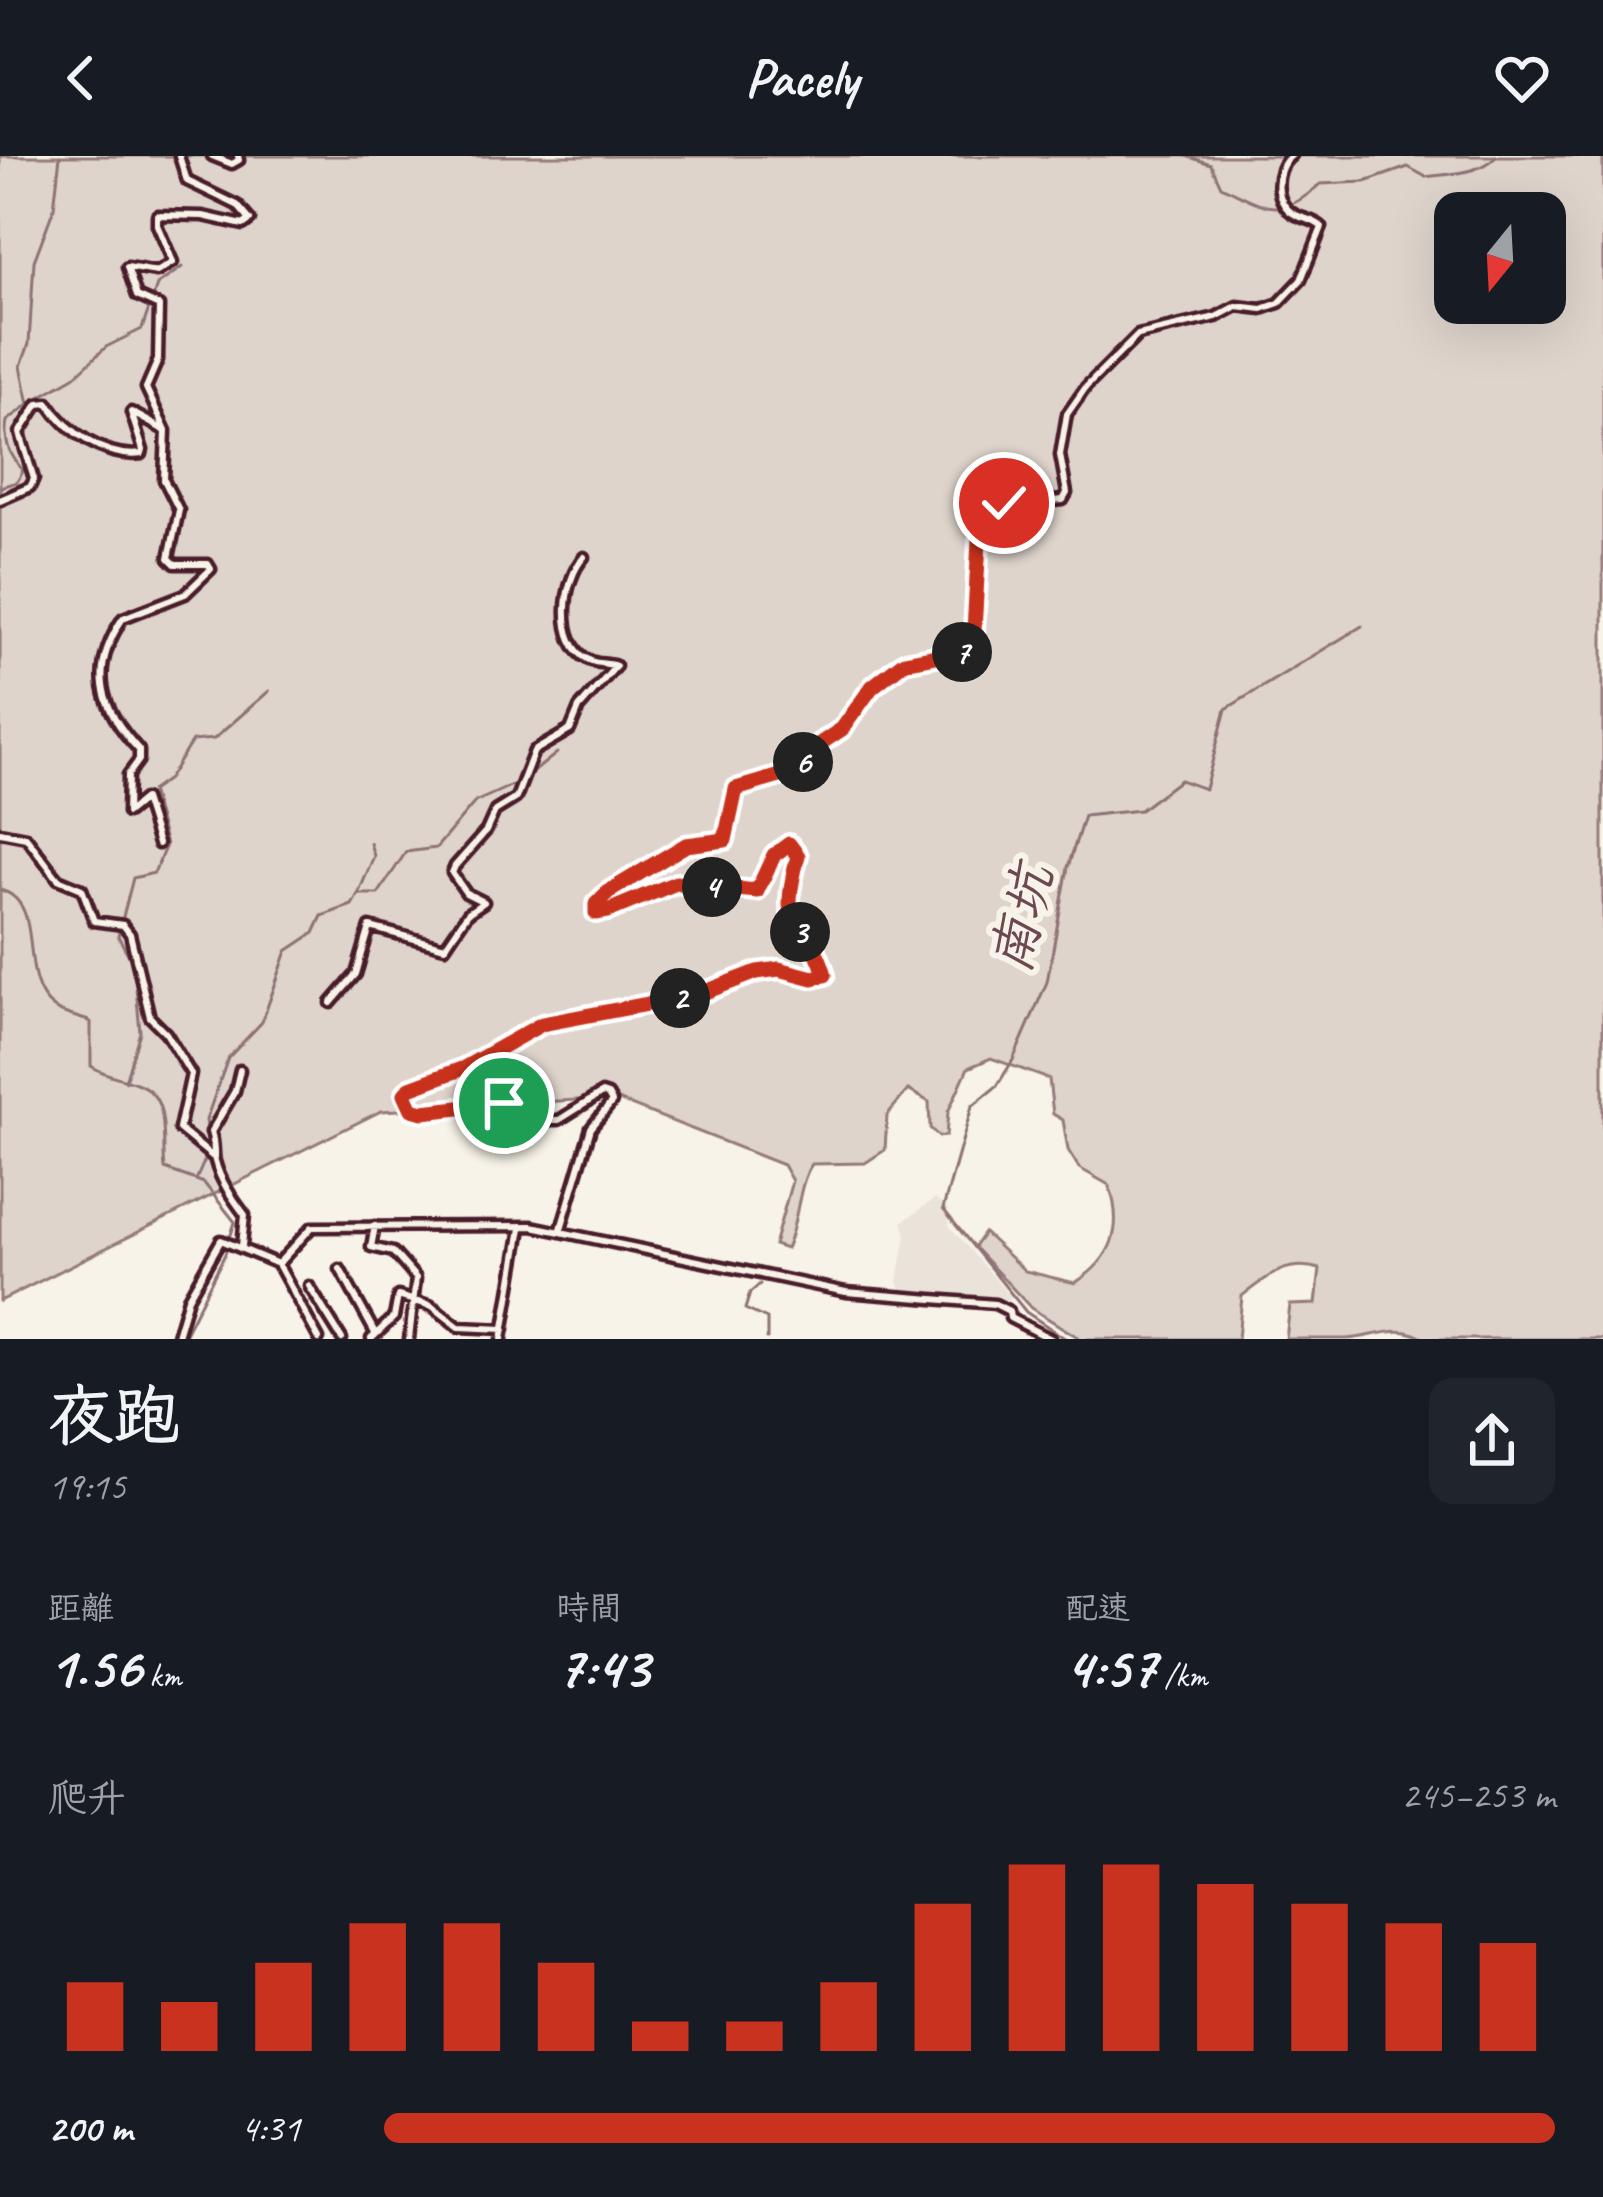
<!DOCTYPE html>
<html lang="zh-TW">
<head>
<meta charset="utf-8">
<style>
	body { margin:0; font-family:Caveat,"LXGW WenKai TC",sans-serif; background:#20242c; color:#f1f3f6; height:100vh; display:flex; flex-direction:column; font-size:45px; white-space:nowrap }
	* { box-sizing:border-box; margin:0 }
	p { font-size:39px; color:#9ea1a6 }
	.icon { flex:none; width:66px; height:66px; fill:none; stroke:currentColor; stroke-width:2; stroke-linecap:round; stroke-linejoin:round }
	.map { position:relative; height:1183px; overflow:hidden }
	.details { display:flex; flex-direction:column; background:#171b24; flex:1 }
	.details>* { flex:none }
	.needle { width:78px; rotate:198deg }
	.fabs { position:absolute; left:1434px; top:36px; display:grid; gap:24px }
	.fabs a { display:grid; place-items:center; width:132px; height:132px; border-radius:24px; background:#171b24; box-shadow:0 12px 48px #0002; font-size:60px }
	.pin { position:absolute; display:grid; place-items:center; width:102px; height:102px; color:#fff; margin:-51px; border:6px solid #fff; border-radius:50%; box-shadow:0 3px 12px #0007 }
	.km { position:absolute; width:60px; height:60px; margin:-30px; border-radius:50%; background:#222; color:#fff; font-size:33px; line-height:60px; text-align:center }
	.round { display:grid; place-items:center; flex:none; width:126px; height:126px; border-radius:24px; background:#20242c }
	.head { display:flex; align-items:center; justify-content:space-between; height:204px; padding:0 48px }
	h1 { font-size:66px; font-weight:700; line-height:90px }
	.metrics { display:grid; grid-template-columns:repeat(3,1fr); gap:18px; height:204px; padding:12px 48px }
	.metrics div { display:grid; align-content:center }
	.metrics b { font-size:60px; font-weight:700 }
	.metrics small { font-size:33px; font-weight:400 }
	.metrics p { font-size:33px }
	.chart { height:336px; padding:24px 48px }
	.chart p { display:flex; justify-content:space-between }
	.chart svg { width:100%; height:216px; margin-top:12px; stroke:#c8321e; stroke-width:6 }
	ul { padding:0 48px; list-style:none; font-size:39px }
	li { display:grid; grid-template-columns:192px 144px 1fr; align-items:center; height:90px }
	li i { height:30px; border-radius:15px; background:#c8321e }
	header { display:flex; justify-content:space-between; align-items:center; height:156px; padding:0 48px; background:#171b24; font-size:54px; font-weight:700 }
	.map>svg:first-child { display:block }
	.built { fill:#eae3da }
	.green { fill:#ded4cc; stroke:#947a7c; stroke-width:3; fill-rule:evenodd }
	.lines { fill:none; stroke-linecap:round; stroke-linejoin:round }
	.stream { stroke:#8e7275; stroke-width:3 }
	.street-casing { stroke:#4a1f2b; stroke-width:15 }
	.street { stroke:#f7f3e8; stroke-width:6 }
	.route-casing { stroke:#fff; stroke-width:24 }
	.route { stroke:#c8321e; stroke-width:15 }
	.labels { text-anchor:middle; dominant-baseline:central; stroke-width:12; stroke-linejoin:round; paint-order:stroke }
	.water-label { font-size:54px; font-style:italic; fill:#6c4950; stroke:#f7f3e8 }
</style>
</head>
<body>
<header><svg class="icon" aria-label="back" viewBox="0 0 24 24"><path d="M15 5l-7 7 7 7"/></svg>Pacely<svg class="icon" aria-label="heart" viewBox="0 0 24 24"><path d="M12 20l-8-8c-3-5 5-10 8-4 3-6 11-1 8 4z"/></svg></header>
<div class="map">
<svg width="1603" height="1183" viewBox="0 0 1603 1183">
	<rect width="100%" height="100%" fill="#f7f3e8"/>
	<filter id="ink" filterUnits="userSpaceOnUse"><feTurbulence type="fractalNoise" baseFrequency=".00833" numOctaves="2"/><feDisplacementMap in="SourceGraphic" scale="24" xChannelSelector="R" yChannelSelector="G"/><feConvolveMatrix kernelMatrix="1 2 1 2 8 2 1 2 1" color-interpolation-filters="sRGB"/></filter>
	<g filter="url(#ink)">
		<!-- built -->
		<path class="built" d="M935,1043l11,8 4,20 61,70 -9,5 -99,-8 -5,-13 8,-47 -4,-12z"/>
		<!-- green -->
		<path class="green" d="M0,0h1603v1183h-179c-25,-17 -50,-1 -77,0 -21,0 -41,0 -61,0l4,-34 26,-1 4,-35c-33,-10 -52,7 -78,27l-4,43h-157l-50,-31 -57,-61 10,-14 41,38 50,12c38,-24 49,-55 34,-98l-30,-17 -11,-18 -5,-30 -10,-6 -4,-35 -58,-21 -23,10 -20,44 -2,24 -7,1 -9,-9 -1,-26 -21,-12 -21,25 -2,35 -20,13 -53,1c-14,19 -14,60 -26,85l-12,-4 18,-64 -9,-16 -170,-67 -232,13 -381,190zM1455,57h90v90h-90z"/>
		<g class="lines">
			<!-- stream -->
			<path class="stream" d="M1186,0l25,8 10,22c44,20 59,36 99,-2l45,-2 43,-15 18,10c25,-4 51,-2 70,-21
				M29,247l45,-26 32,-30 36,-18 15,-44 25,-18
				M0,331l17,-5 6,-11c-13,-17 -20,-28 -16,-50l22,-17 -8,-38 8,-22 5,-83 20,-53 6,-52
				M526,622l31,-25
				M0,734c48,12 15,91 54,118 9,7 26,9 37,14v44c15,10 28,11 45,17 36,12 25,56 29,86l39,14 31,39 -10,32 -43,85
				M359,736l15,-36 -4,-13
				M125,925l15,-49 -6,-67 -16,-29 15,-58 21,-5 12,-28 -15,-54 17,-12 24,-38 22,-2 55,-48
				M196,1024l14,-32 -4,-28 22,-62 34,-36 25,-71 27,-18 8,-17 30,-11 6,-11h20l28,-42 30,-4 39,-46 42,-19
				M760,1128l-10,9 -5,16 22,10v20
				M1066,1183l-40,-27 -83,-103 29,-103 25,-20 16,-26 34,-78 21,-115 16,-51 56,-6 40,-30 25,9 21,-80 136,-83"/>
			<defs>
				<path id="street" d="M212,0l20,8 7,-4 -1,-4
					M0,344l30,-13 4,-8 -14,-46 18,-29 10,-1c19,29 58,56 94,51l1,-4 -12,-38 33,18
					M0,676l26,5 32,42 24,10 12,32 29,4 7,9 20,83 16,16 25,41 -12,55 34,28
					M158,688l-14,-45 -17,14 1,-38 11,-15v-10c-40,-43 -50,-81 -16,-132l62,-24 26,-25 -3,-5h-33l-6,-6 10,-48 -15,-30 2,-49 -20,-43 12,-28 1,-54 -22,-10 -10,-29 30,5 16,-10 -16,-37v-10l46,1 40,9 7,-5 -13,-15 -50,-24 -8,-25
					M331,847l25,-29 14,-47 75,20 23,-34 16,-11 -18,-9 -14,-20 3,-7 31,-35 9,-20 21,-13 18,-47 36,-21 9,-22 37,-42c-9,-4 -18,-1 -27,-6 -34,-17 -26,-81 -5,-103
					M240,914l-5,21 -24,41c4,11 2,20 4,29 5,20 18,38 30,54l-3,31
					M375,1070l-4,21 22,5 23,26 -7,61
					M560,1076l31,-104 21,-26 -4,-7 -6,-2 -43,27h-24l-39,-19 -73,11 -17,-8 -1,-9 5,-7 53,-20 79,-43 158,-31 57,-22 34,-3 22,9 12,-3c-20,-64 -49,-34 -27,-119l-9,-13 -15,12 -17,36 -81,-8 -74,30 -6,-1v-8l12,-12 78,-47 39,-5 11,-51 57,-17 22,-25 27,-18 29,-42 32,-25 70,-13 6,-108 6,-15 26,-30 32,6 20,-2 4,-7 -7,-38 7,-41 19,-27 52,-52 78,-18 21,-11 25,3 17,-6 22,-23 21,-53c-9,-8 -16,-7 -26,-12 -22,-10 -23,-45 -5,-59
					M278,1108l34,-37 220,-1 314,66 149,12 14,7 1,7 41,21
					M340,1113l35,64
					M309,1130l33,53
					M176,1183l12,-41 33,-58 57,24 41,75
					M371,1183l23,-22 4,-21 34,10 27,21 45,2
					M502,1183l19,-111"/>
			</defs>
			<!-- street casing -->
			<use href="#street" class="street-casing"/>
			<!-- street -->
			<use href="#street" class="street"/>
		</g>
	</g>
	<g class="lines" filter="url(#ink)">
		<defs>
			<path id="route" d="M504,947l-81,9 -11,-3 -7,-15 5,-6 54,-20 78,-44 158,-30 57,-22 22,-3 34,9 12,-3c-18,-64 -50,-32 -27,-119l-9,-12 -15,11 -17,36 -81,-8 -68,28 -12,2v-9l12,-12 78,-47 39,-5 11,-51 57,-17 22,-25 27,-18 30,-42 32,-25 69,-13 6,-108 25,-38"/>
		</defs>
		<!-- route casing -->
		<use href="#route" class="route-casing"/>
		<!-- route -->
		<use href="#route" class="route"/>
	</g>
	<g class="labels">
		<!-- water labels -->
		<g class="water-label">
			<text transform="translate(1022 763) rotate(-76)">南坑</text>
		</g>
	</g>
</svg>
<div class="fabs">
<a><svg class="needle" viewBox="-14 -14 28 28"><path d="M0-13l5 13h-10z" fill="#e53935"/><path d="M0 13l5-13h-10z" fill="#9ea1a6"/></svg></a>
</div>
<div class="pin" style="left:504px;top:947px;background:#1e9e55"><svg class="icon" aria-label="arrive" viewBox="0 0 24 24"><path d="M6 21V4h12l-3 4 3 4H6"/></svg></div>
<div class="pin" style="left:1004px;top:347px;background:#d93025"><svg class="icon" aria-label="check" viewBox="0 0 24 24"><path d="M5 12l5 5 9-10"/></svg></div>
<b class="km" style="left:680px;top:842px">2</b>
<b class="km" style="left:800px;top:776px">3</b>
<b class="km" style="left:712px;top:731px">4</b>
<b class="km" style="left:803px;top:606px">6</b>
<b class="km" style="left:962px;top:496px">7</b>
</div>
<section class="details">
<div class="head"><div><h1>夜跑</h1><p>19:15</p></div><a class="round"><svg class="icon" aria-label="share" viewBox="0 0 24 24"><path d="M12 15V3M7 8l5-5 5 5M5 13v7h14v-7"/></svg></a></div>
<div class="metrics">
<div><p>距離</p><b>1.56<small> km</small></b></div>
<div><p>時間</p><b>7:43</b></div>
<div><p>配速</p><b>4:57<small> /km</small></b></div>
</div>
<div class="chart"><p><span>爬升</span>245–253 m</p>
<svg viewBox="0 0 160 44" preserveAspectRatio="none"><path d="M5 44V30M15 44V34M25 44V26M35 44V18M45 44V18M55 44V26M65 44V38M75 44V38M85 44V30M95 44V14M105 44V6M115 44V6M125 44V10M135 44V14M145 44V18M155 44V22"/></svg>
</div>
<ul>
<li><b>200 m</b>4:31<i style="width:100%"></i></li>
</ul>
</section>
</body>
</html>
